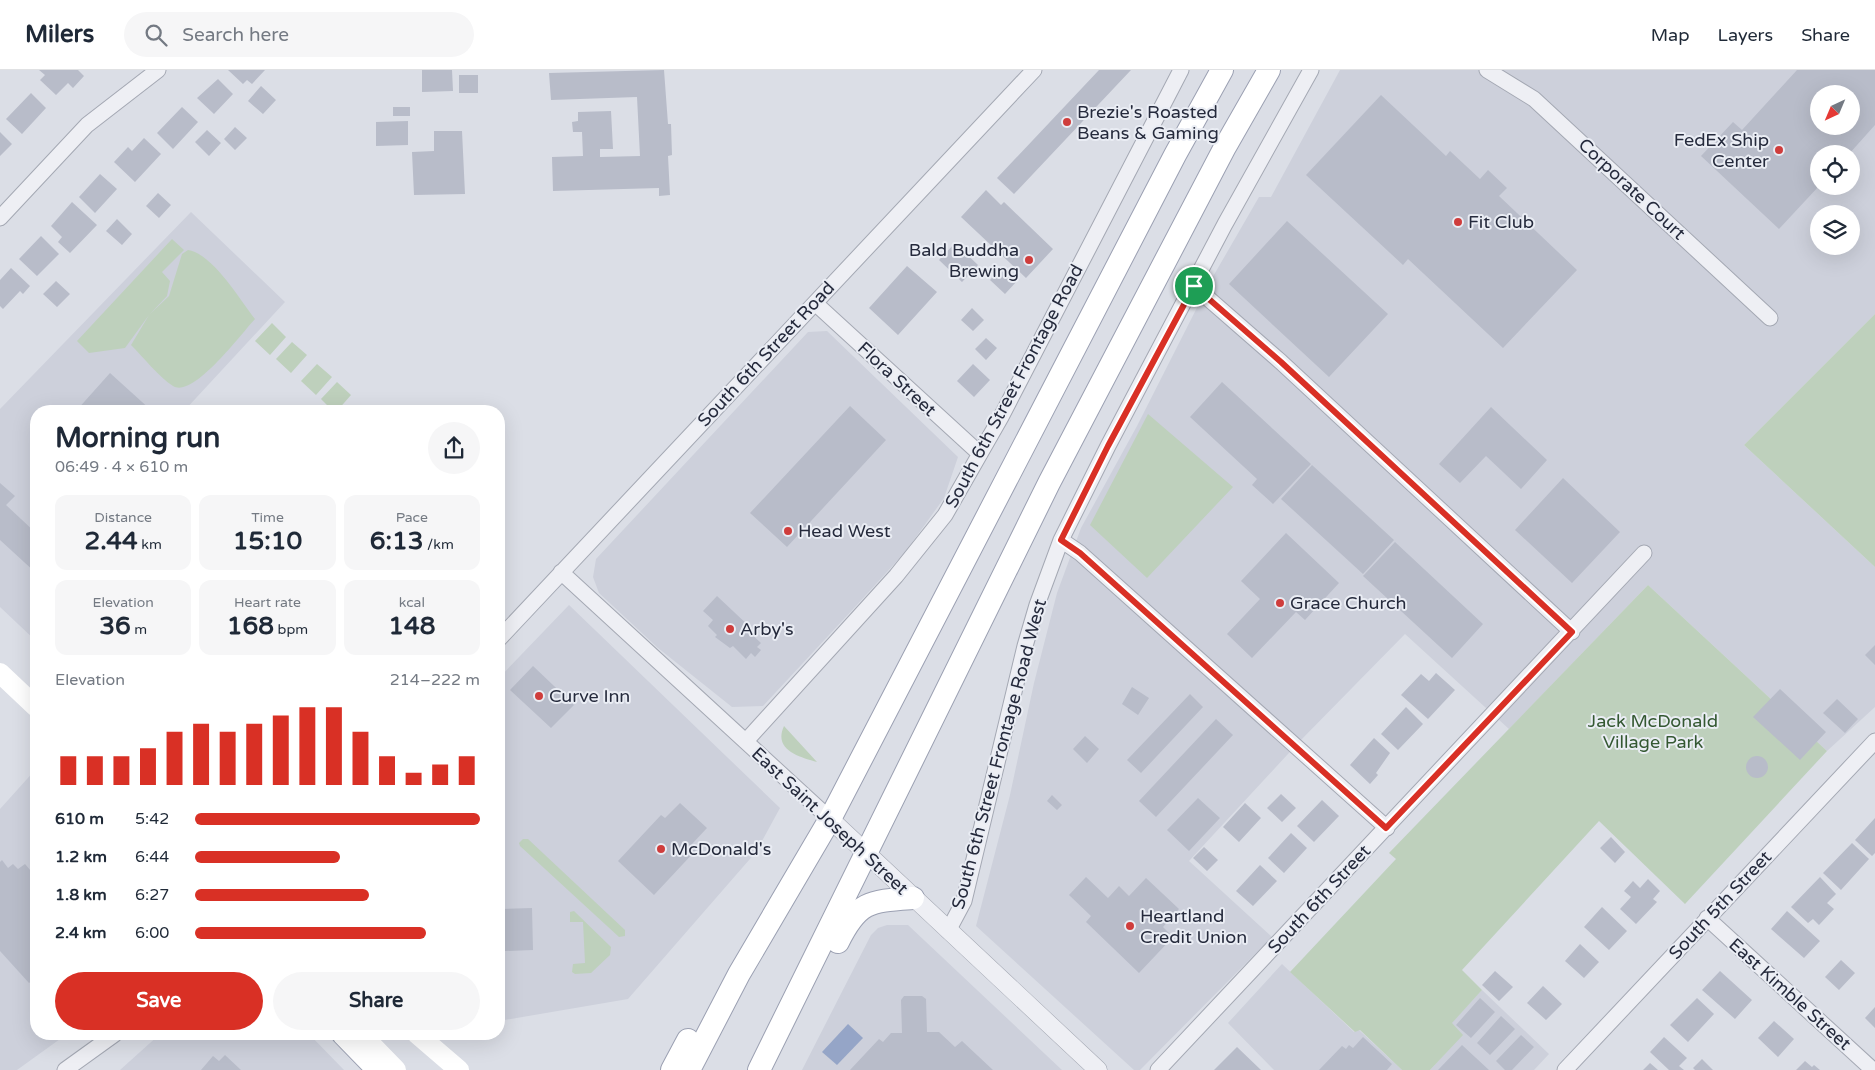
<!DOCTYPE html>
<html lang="en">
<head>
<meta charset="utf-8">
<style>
	body { margin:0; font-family:"Varela Round",sans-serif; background:#f6f6f7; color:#1f2937; height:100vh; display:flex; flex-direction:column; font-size:19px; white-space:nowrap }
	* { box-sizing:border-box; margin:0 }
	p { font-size:16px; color:#747a83 }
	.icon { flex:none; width:28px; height:28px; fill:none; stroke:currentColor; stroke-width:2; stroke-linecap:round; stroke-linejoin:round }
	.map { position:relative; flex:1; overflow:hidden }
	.drawer { position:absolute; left:30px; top:335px; width:475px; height:635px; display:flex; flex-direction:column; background:#fff; border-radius:20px; box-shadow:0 5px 20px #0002 }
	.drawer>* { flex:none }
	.needle { width:32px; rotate:224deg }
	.tools { position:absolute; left:1810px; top:15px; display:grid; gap:10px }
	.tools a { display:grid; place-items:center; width:50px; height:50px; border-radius:50%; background:#fff; box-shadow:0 5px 20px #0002; font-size:25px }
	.pin { position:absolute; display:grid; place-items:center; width:42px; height:42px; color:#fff; margin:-21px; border:2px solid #fff; border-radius:50%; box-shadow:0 1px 5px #0007 }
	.round { display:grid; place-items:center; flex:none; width:52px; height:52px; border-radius:26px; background:#f6f6f7 }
	.headline { display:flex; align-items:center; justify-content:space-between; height:85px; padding:0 25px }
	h1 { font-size:28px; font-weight:700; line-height:38px }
	.metrics { display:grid; grid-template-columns:repeat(3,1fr); gap:8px; height:85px; padding:5px 25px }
	.metrics div { display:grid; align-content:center; border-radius:12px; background:#f6f6f7; text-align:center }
	.metrics b { font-size:25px; font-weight:700 }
	.metrics small { font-size:14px; font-weight:400 }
	.metrics p { font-size:14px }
	.chart { height:140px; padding:10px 25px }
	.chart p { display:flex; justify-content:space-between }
	.chart svg { width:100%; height:90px; margin-top:5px; stroke:#d93025; stroke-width:6 }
	.cta { display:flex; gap:10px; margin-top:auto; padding:10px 25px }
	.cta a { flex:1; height:58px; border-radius:30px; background:#d93025; color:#fff; font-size:20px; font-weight:700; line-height:58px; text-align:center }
	.cta a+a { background:#f6f6f7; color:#1f2937 }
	ul { padding:0 25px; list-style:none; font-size:16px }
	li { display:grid; grid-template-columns:80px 60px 1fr; align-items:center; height:38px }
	li i { height:12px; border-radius:6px; background:#d93025 }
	header { display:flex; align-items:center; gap:30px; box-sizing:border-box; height:70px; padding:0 25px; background:#fff; border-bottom:1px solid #e0e1e3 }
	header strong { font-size:24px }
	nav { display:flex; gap:28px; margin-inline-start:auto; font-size:18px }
	.search { width:350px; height:45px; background:#f6f6f7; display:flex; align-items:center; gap:12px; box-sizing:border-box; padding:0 18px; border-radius:28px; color:#747a83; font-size:19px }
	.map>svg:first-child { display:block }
	.built { fill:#cdd0db; fill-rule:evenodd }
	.green { fill:#bed0bc }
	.water { fill:#95a5c7 }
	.building { fill:#b8bcc9; fill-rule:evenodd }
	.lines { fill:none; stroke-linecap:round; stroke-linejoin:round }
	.minor-casing { stroke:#a4a8b3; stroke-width:17 }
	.tertiary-casing { stroke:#a4a8b3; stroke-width:19 }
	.primary-casing { stroke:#9ba0b2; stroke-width:24 }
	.minor { stroke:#eeeff4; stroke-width:15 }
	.tertiary { stroke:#eeeff4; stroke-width:18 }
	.secondary { stroke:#fff; stroke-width:20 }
	.primary { stroke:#fff; stroke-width:22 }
	.route-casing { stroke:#fff; stroke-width:10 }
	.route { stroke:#d93025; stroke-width:6 }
	.poi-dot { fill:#cf3d3c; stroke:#eaedf4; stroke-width:2 }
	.labels { text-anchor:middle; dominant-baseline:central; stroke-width:4; stroke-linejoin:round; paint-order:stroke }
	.poi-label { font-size:18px; fill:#252a3c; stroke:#eaedf4; text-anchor:start }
	.street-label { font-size:18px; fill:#252a3c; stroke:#eaedf4 }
	.park-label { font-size:18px; fill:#345832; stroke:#eaedf4 }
</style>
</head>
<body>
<header>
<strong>Milers</strong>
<div class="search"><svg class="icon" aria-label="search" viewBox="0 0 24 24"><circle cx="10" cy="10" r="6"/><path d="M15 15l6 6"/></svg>Search here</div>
<nav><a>Map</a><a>Layers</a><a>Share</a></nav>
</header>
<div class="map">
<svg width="1875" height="1000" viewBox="0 0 1875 1000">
	<rect width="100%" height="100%" fill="#dbdee6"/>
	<!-- built -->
	<path class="built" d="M1340,0h535v244l-131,131 131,122v140l-48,44 -179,-166 -139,144 -104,-95 -105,107 -111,120 83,76 -132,133h-6l-158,-144 34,-131 24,-112 23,-90 24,-65 56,-102 74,-146 48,-83h12zM1819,24h32v32h-32zM1819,84h32v32h-32zM1819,144h32v32h-32z
		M191,142l94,90 -101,109h-148v230l-36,-34v-198z
		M827,261l131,126 -14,41 -38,53 -51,56 -92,99 -31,1 -74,-59 -59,-55 -6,-16 3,-18 212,-227z
		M569,535l211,203 -24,44 -128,147 -129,22v-343z
		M36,699v265h31l-50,36h-17v-261z
		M887,855h21l154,145h-260l69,-135 7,-7z
		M1282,894l72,68 5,-2 43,40h-128l-46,-47z
		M1482,920l67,64 -15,16h-104l32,-35 -11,-12z
		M160,964h149l35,36h-224z"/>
	<!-- green -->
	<path class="green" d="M172,169l12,11 -22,22 8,9 -3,15 -17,18 19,-18 13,-42 6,-4c25,4 52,50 67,69 -14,15 -62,80 -82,67 -14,-9 -30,-29 -42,-41l18,-30 -24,33 -36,5 -12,-12z
		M1875,244v253l-131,-122z
		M272,253l14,14 -16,18 -15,-14z
		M292,272l15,13 -16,18 -15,-14z
		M317,294l15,13 -16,18 -15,-14z
		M337,312l14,13 -14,16h-4l-12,-12z
		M1148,344l85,73 -86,91 -57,-53z
		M1648,515l179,166 -142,153 -86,-83 -137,149 20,20 -30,33 11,12 -33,35h-28l-42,-40 -5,2 -65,-60 106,-113 -7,-6z
		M784,656l33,36c-18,-5 -44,-12 -33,-36z
		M523,769h5l97,91v6l-6,1 -99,-91 -1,-3z
		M574,841l37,36 -1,8 -19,18 -16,1 -3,-2 1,-8 12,-1 -2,-41h-13v-10z"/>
	<!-- water -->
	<path class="water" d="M848,954l15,14 -26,27 -15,-13z"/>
	<!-- building -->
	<path class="building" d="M39,0h39l6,6 -11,12 -5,-5 -12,12 -16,-15 5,-5z
		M228,0h37l-13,14 -5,-4 -4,4z
		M422,0h30l1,21 -31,1z
		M664,0l4,54h3l1,31 -4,1 2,39 -11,1v-8l-106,3 -1,-34 31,-1 -1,-24h-9l-1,-10 6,-1v-9l33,-1 2,38h-13v8l40,-1 -3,-59 -86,3 -2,-27z
		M1099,0h32l-117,124 -17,-16z
		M1797,0h78v55l-26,29h-30v32l-40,43 -78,-73 32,-34 9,8zM1819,24h32v32h-32z
		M459,5h19v18h-19z
		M218,9l15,15 -19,20 -17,-16z
		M261,16l15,14 -13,14 -15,-13z
		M31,23l15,15 -24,26 -16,-15z
		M1381,25l65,61 4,-5 30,28 8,-9 19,18 -8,8 78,74 -74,78 -95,-89 -5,6 -97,-90z
		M182,37l16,15 -25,27 -16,-16z
		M393,37h17v9h-17z
		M408,51v24l-32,1v-24z
		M235,57l12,11 -12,12 -11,-11z
		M207,60l14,13 -12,13 -14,-14z
		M434,61h28l3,63 -51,1 -2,-43 22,-1z
		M0,62l12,12 -12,12z
		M144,68l17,16 -26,28 -21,-20 14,-15 4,4z
		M100,104l17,15 -22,24 -16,-16z
		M986,120l15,15 3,-3 49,47 -27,29 -65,-61z
		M158,123l13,12 -12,13 -13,-12z
		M72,132l25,23 -27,28 -12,-11 4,-5 -11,-11z
		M117,149l15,15 -10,11 -16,-14z
		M1287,151l101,93 -59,63 -100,-93z
		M41,166l18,18 -22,22 -18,-17z
		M955,173l23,22 -16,17 -23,-22z
		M907,196l30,26 -39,43 -29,-27z
		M1002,197l15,14 -12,13 -15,-14z
		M11,198l19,18 -7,8 -3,-3 -17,18 -3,-3v-26z
		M56,211l14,13 -13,13 -14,-13z
		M972,238l12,12 -11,11 -12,-11z
		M986,268l11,10 -11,12 -11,-11z
		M973,294l17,16 -16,17 -17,-16z
		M110,303l42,38h-76z
		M1222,312l89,82 -38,40 -21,-19 5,-6 -67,-62z
		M850,336l36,34 -99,107 -37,-34z
		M1491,337l56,53 -26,29 -35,-33 -26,27 -21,-19z
		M1312,395l82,75 -31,34 -82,-75z
		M1563,408l57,54 -48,51 -57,-53z
		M0,413l15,13 -9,9 30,28v40l-36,-33z
		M1286,463l53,50 -34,37 -9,-8 -44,46 -25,-24 33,-35 -19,-18z
		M1395,472l88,82 -31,34 -89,-82z
		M717,526l34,32 -3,3 13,12 -4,4 4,3 -6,7 -4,-4 -5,6 -13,-13 -3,2 -15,-11 2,-2 -9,-9 5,-6 -10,-9z
		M1875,575v20l-10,-10z
		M533,596l41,39 -23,23 -41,-38z
		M1436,603l19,17 -27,29 -27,-24 20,-21 8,7z
		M1132,617l17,11 -11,17 -16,-11z
		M1780,619l46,43 -26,28 -47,-43z
		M1190,624l13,13 -62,66 -14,-13z
		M1837,629l21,20 -13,14 -22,-20z
		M1406,637l17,17 -25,26 -17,-16z
		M1216,649l17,16 -77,82 -17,-16z
		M1085,666l14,13 -12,14 -14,-14z
		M1374,668l16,15 -14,20 2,2 -8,9 -20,-19z
		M1746 697a11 11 0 1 1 22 0a11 11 0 1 1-22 0Z
		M1281,724l15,14 -14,14 -15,-14z
		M1052,725l10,10 -5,5 -10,-9z
		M1198,728l22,20 -31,33 -22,-21z
		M1322,730l17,16 -25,26 -17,-16z
		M680,733l27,25 -15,16 5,5 -43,46 -36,-34 43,-46 4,3z
		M1245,733l16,15 -22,24 -16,-15z
		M1875,748v35l-3,3 -17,-16z
		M1291,763l16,15 -23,25 -16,-15z
		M1611,767l14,15 -10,11 -15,-15z
		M1852,773l17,16 -28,31 -18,-17z
		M1204,777l14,13 -11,11 -14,-13z
		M2,790l6,8 5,-4 5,5 7,-5 11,13v103l-1,-2 -6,5 -29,-32v-89z
		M1260,795l17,16 -24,25 -17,-15z
		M1086,807l22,21 11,-12 10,10 17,-18 33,31 -16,18 10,10 -34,36 -53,-51 5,-6 -22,-21z
		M1820,807l16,17 -9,9 7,6 -15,16 -6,-6 -5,4 -17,-16z
		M1648,809l12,12 -7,8 4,3 -21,22 -16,-15 11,-12 -7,-6 9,-10 7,7z
		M1602,837l25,24 -18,19 -25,-23z
		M532,838l1,42 -28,1v6l-6,1v-49z
		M1787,841l33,30 -16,17 -33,-29z
		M1580,874l19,18 -15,16 -19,-17z
		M1841,890l14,13 -16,17 -14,-13z
		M1495,901l18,16 -14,14 -17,-16z
		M1720,901l32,29 -17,19 -33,-29z
		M1543,916l19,18 -16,16 -19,-17z
		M904,926h18l4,3 1,33h12l16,15 7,-6 31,29h-143l29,-31 4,3 8,-9h11l-1,-33z
		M1480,928l15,14 -24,26 -15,-13z
		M1697,928l17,16 -26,28 -18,-17z
		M1875,937v21l-10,-10z
		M1501,946l14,13 -25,26 -13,-12z
		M1774,951l20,18 -16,18 -20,-19z
		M1521,965l13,12 -22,23h-7l-9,-9z
		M1363,967l29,27 -5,6h-68l23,-24 4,3 3,-4 4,3z
		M1664,967l23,21 -8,8 5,4h-15l-19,-18z
		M1462,975l27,25h-51z
		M1237,977l24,23h-47z
		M225,985l16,15h-40l12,-14 6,5z
		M1702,989l11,11h-18l-2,-2z
		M1805,991l7,6 2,-2 6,5h-24z
		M1650,993l8,7h-15z"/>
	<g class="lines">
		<defs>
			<path id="minor" d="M1487,0l47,29 236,219
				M0,148l87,-93 71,-55
				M1194,216l87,76 291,270
				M815,233l165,151
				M1061,470l19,13 307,275
				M561,502l269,247
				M499,569l535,-569
				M746,671l150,-165 49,-61 56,-98 180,-347
				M1707,848l166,152
				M948,861l16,-30 61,-255 12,-41 24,-65 47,-94 117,-222 86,-154
				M65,1000l50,-36
				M1158,1000l486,-517
				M1565,1000l310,-329"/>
			<path id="tertiary" d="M830,749l268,251"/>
			<path id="primary" d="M838,872c20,-41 32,-41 75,-44
				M343,964l35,36
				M672,1000l16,-30
				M689,1000l50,-96 91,-155 345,-664 47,-85
				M759,1000l290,-587 176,-336 44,-77"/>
		</defs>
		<!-- minor casing -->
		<use href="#minor" class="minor-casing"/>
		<!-- tertiary casing -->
		<use href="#tertiary" class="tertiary-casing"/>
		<!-- primary casing -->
		<use href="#primary" class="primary-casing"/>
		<!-- minor -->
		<use href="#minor" class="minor"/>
		<!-- tertiary -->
		<use href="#tertiary" class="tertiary"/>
		<!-- secondary -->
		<path class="secondary" d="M0,603l36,34
			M361,964l35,36
			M417,964l42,36"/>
		<!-- primary -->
		<use href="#primary" class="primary"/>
	</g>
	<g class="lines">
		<defs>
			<path id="route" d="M1194,216l87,76 291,270 -186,196 -306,-275 -19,-13 47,-94z"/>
		</defs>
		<!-- route casing -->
		<use href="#route" class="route-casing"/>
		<!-- route -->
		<use href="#route" class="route"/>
	</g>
	<!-- markers -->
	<g class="poi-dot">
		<circle cx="1067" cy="52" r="5"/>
		<circle cx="1779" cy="80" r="5"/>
		<circle cx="1458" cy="152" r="5"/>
		<circle cx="1029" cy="190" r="5"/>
		<circle cx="788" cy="461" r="5"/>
		<circle cx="1280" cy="533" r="5"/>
		<circle cx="730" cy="559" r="5"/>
		<circle cx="539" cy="626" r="5"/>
		<circle cx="661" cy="779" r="5"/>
		<circle cx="1130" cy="856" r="5"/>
	</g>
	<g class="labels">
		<!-- poi labels -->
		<g class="poi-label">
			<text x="1077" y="42">Brezie's Roasted<tspan x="1077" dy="21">Beans &amp; Gaming</tspan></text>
			<text x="1769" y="70" text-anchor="end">FedEx Ship<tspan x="1769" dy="21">Center</tspan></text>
			<text x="1468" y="152">Fit Club</text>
			<text x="1019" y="180" text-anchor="end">Bald Buddha<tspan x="1019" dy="21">Brewing</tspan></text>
			<text x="798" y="461">Head West</text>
			<text x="1290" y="533">Grace Church</text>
			<text x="740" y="559">Arby's</text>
			<text x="549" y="626">Curve Inn</text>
			<text x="671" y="779">McDonald's</text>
			<text x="1140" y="846">Heartland<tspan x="1140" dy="21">Credit Union</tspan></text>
		</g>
		<!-- street labels -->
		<g class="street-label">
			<text transform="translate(1632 119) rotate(43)">Corporate Court</text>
			<text transform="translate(766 284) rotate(-47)">South 6th Street Road</text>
			<text transform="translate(897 309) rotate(43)">Flora Street</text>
			<text transform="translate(1014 316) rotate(-62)">South 6th Street Frontage Road</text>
			<text transform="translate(999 684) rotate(-75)">South 6th Street Frontage Road West</text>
			<text transform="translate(830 751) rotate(43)">East Saint Joseph Street</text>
			<text transform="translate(1319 829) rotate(-47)">South 6th Street</text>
			<text transform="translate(1720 835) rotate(-47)">South 5th Street</text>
			<text transform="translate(1790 924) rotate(42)">East Kimble Street</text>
		</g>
		<!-- park labels -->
		<g class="park-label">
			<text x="1653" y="651">Jack McDonald<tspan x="1653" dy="21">Village Park</tspan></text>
		</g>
	</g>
</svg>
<div class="tools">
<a><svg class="needle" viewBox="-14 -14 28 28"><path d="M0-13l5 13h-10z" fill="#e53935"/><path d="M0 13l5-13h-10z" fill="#747a83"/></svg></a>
<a><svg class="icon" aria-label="locate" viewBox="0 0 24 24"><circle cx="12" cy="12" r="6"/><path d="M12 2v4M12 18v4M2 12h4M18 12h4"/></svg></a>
<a><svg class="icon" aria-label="layers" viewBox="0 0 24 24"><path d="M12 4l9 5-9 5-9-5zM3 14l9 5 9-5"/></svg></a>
</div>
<div class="pin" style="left:1194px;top:216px;background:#1e9e55"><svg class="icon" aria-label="arrive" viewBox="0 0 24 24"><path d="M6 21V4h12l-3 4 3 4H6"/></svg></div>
<section class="drawer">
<div class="headline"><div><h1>Morning run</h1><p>06:49 · 4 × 610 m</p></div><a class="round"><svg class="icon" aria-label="share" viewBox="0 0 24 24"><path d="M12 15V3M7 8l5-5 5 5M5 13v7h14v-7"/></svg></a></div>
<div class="metrics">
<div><p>Distance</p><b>2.44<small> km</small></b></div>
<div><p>Time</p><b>15:10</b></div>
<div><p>Pace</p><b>6:13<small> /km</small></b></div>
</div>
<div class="metrics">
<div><p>Elevation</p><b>36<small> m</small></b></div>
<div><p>Heart rate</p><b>168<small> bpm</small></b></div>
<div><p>kcal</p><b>148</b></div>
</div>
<div class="chart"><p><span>Elevation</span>214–222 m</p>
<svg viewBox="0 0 160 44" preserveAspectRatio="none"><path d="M5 44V30M15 44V30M25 44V30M35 44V26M45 44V18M55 44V14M65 44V18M75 44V14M85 44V10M95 44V6M105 44V6M115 44V18M125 44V30M135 44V38M145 44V34M155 44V30"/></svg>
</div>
<ul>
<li><b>610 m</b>5:42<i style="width:100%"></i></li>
<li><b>1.2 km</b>6:44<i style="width:51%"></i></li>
<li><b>1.8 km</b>6:27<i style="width:61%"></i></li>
<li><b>2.4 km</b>6:00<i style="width:81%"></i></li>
</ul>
<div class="cta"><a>Save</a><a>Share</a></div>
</section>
</div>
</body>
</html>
